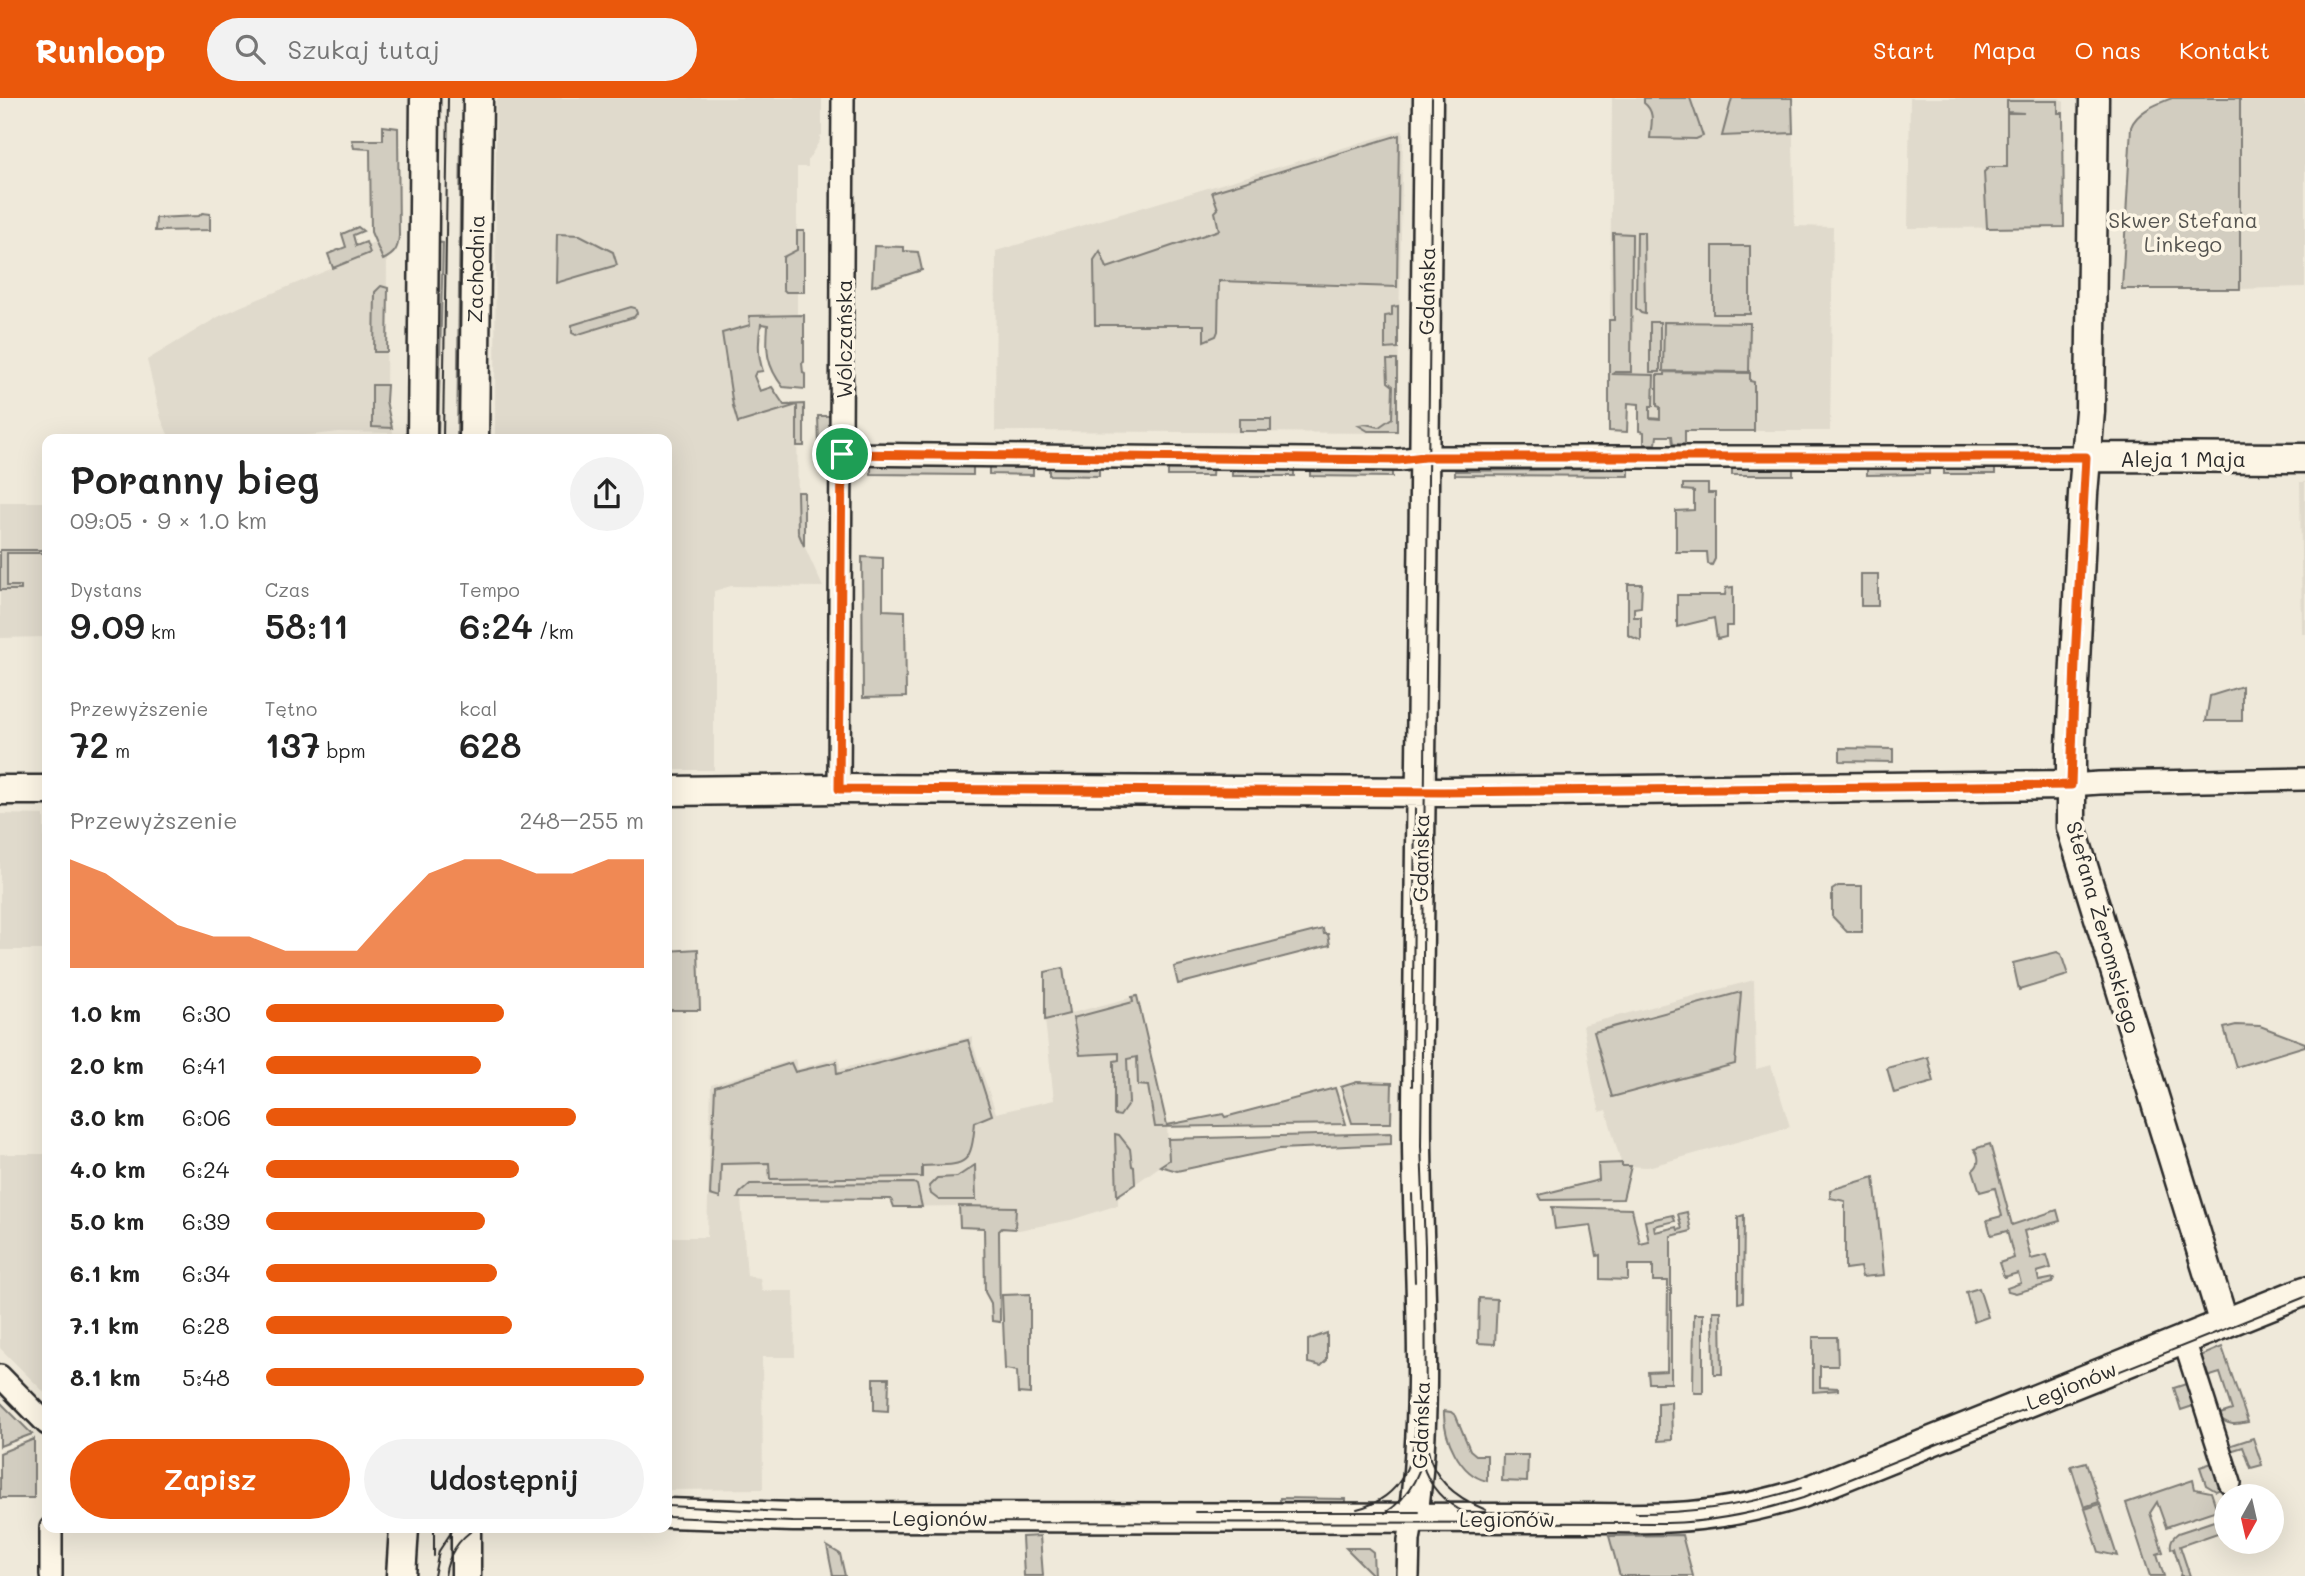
<!DOCTYPE html>
<html lang="pl">
<head>
<meta charset="utf-8">
<style>
	body { margin:0; font-family:Mali,sans-serif; background:#f2f2f2; color:#222; height:100vh; display:flex; flex-direction:column; font-size:26px; white-space:nowrap }
	* { box-sizing:border-box; margin:0 }
	p { font-size:23px; color:#767676 }
	.icon { flex:none; width:38px; height:38px; fill:none; stroke:currentColor; stroke-width:2; stroke-linecap:round; stroke-linejoin:round }
	.map { position:relative; flex:1; overflow:hidden }
	.sheet { position:absolute; left:42px; top:336px; width:630px; height:1099px; display:flex; flex-direction:column; background:#fff; border-radius:14px; box-shadow:0 7px 28px #0002 }
	.sheet>* { flex:none }
	.needle { width:46px; rotate:188deg }
	.fabs { position:absolute; left:2214px; top:1386px; display:grid; gap:14px }
	.fabs a { display:grid; place-items:center; width:70px; height:70px; border-radius:50%; background:#fff; box-shadow:0 7px 28px #0002; font-size:35px }
	.pin { position:absolute; display:grid; place-items:center; width:60px; height:60px; color:#fff; margin:-30px; border:4px solid #fff; border-radius:50%; box-shadow:0 2px 7px #0007 }
	.round { display:grid; place-items:center; flex:none; width:74px; height:74px; border-radius:37px; background:#f2f2f2 }
	.headline { display:flex; align-items:center; justify-content:space-between; height:119px; padding:0 28px }
	h1 { font-size:38px; font-weight:600; line-height:52px }
	.figures { display:grid; grid-template-columns:repeat(3,1fr); gap:10px; height:119px; padding:7px 28px }
	.figures div { display:grid; align-content:center }
	.figures b { font-size:35px; font-weight:600 }
	.figures small { font-size:19px; font-weight:400 }
	.figures p { font-size:19px }
	.chart { height:196px; padding:14px 28px }
	.chart p { display:flex; justify-content:space-between }
	.chart svg { width:100%; height:126px; margin-top:7px; fill:#ea580c; opacity:.7 }
	.primary-button { display:flex; gap:14px; margin-top:auto; padding:14px 28px }
	.primary-button a { flex:1; height:80px; border-radius:42px; background:#ea580c; color:#fff; font-size:28px; font-weight:600; line-height:80px; text-align:center }
	.primary-button a+a { background:#f2f2f2; color:#222 }
	ul { padding:0 28px; list-style:none; font-size:23px }
	li { display:grid; grid-template-columns:112px 84px 1fr; align-items:center; height:52px }
	li i { height:18px; border-radius:9px; background:#ea580c }
	header { display:flex; align-items:center; gap:42px; box-sizing:border-box; height:98px; padding:0 35px; background:#ea580c; color:#fff }
	header strong { font-size:33px }
	nav { display:flex; gap:38px; margin-inline-start:auto; font-size:24px }
	.search { width:490px; height:63px; background:#f2f2f2; display:flex; align-items:center; gap:18px; box-sizing:border-box; padding:0 24px; border-radius:38px; color:#767676; font-size:26px }
	.map>svg:first-child { display:block }
	.built { fill:#e0dacc }
	.green { fill:#d2cdc0; stroke:#7e7c76; stroke-width:2 }
	.lines { fill:none; stroke-linecap:round; stroke-linejoin:round }
	.street-casing { stroke:#2b2b2b; stroke-width:26 }
	.secondary-casing { stroke:#2b2b2b; stroke-width:33 }
	.street { stroke:#fcf5e5; stroke-width:21 }
	.secondary { stroke:#fcf5e5; stroke-width:28 }
	.tram { stroke:#2b2b2b; stroke-width:2 }
	.route-casing { stroke:#fff; stroke-width:14 }
	.route { stroke:#ea580c; stroke-width:9 }
	.labels { text-anchor:middle; dominant-baseline:central; stroke-width:7; stroke-linejoin:round; paint-order:stroke }
	.park-label { font-size:21px; fill:#555450; stroke:#fcf5e5 }
	.street-label { font-size:21px; fill:#2b2b2b; stroke:#fcf5e5 }
</style>
</head>
<body>
<header>
<strong>Runloop</strong>
<div class="search"><svg class="icon" aria-label="search" viewBox="0 0 24 24"><circle cx="10" cy="10" r="6"/><path d="M15 15l6 6"/></svg>Szukaj tutaj</div>
<nav><a>Start</a><a>Mapa</a><a>O nas</a><a>Kontakt</a></nav>
</header>
<div class="map">
<svg width="2305" height="1478" viewBox="0 0 2305 1478">
	<rect width="100%" height="100%" fill="#efe9da"/>
	<filter id="ink" filterUnits="userSpaceOnUse"><feTurbulence type="fractalNoise" baseFrequency=".0143" numOctaves="2"/><feDisplacementMap in="SourceGraphic" scale="14" xChannelSelector="R" yChannelSelector="G"/><feConvolveMatrix kernelMatrix="1 2 1 2 8 2 1 2 1" color-interpolation-filters="sRGB"/></filter>
	<g filter="url(#ink)">
		<!-- built -->
		<path class="built" d="M499,0h323v37l-2,1v4l-12,20v7h-11v148l-48,2 2,8 -9,98 55,-18 1,127 25,55 -92,-1 -17,5v179h-47v-331h-172l1,-338z
			M1612,0h180l3,128 38,1 -3,204h-191v-27l-11,-1 -1,29 -18,-1z
			M1910,0h149l5,4v125l-156,1z
			M2183,0h122v189l-65,2z
			M1403,32l-6,303 -402,-2 1,-180z
			M382,141l5,16 -1,146 7,32 -54,-1 -61,7h-108l-9,-21 -14,-58 71,-43 24,-11 127,-53 -2,-8z
			M2300,384h5v152h-3z
			M0,404h47v135l-47,1z
			M0,716l44,1v135h-44z
			M1754,882l2,89 15,-4 19,62 -142,40 -26,-1 -16,-56 -6,2 -7,-27 -10,-60z
			M1137,898l30,129 2,35 -51,36v9l-47,15 -52,10h-17v-2l-42,-1 -1,-21 -65,1 -3,-8 -150,-1 6,78 13,2 2,13h32l1,66h-33l1,132 -96,1v-253h40l4,-152 84,-26 3,10 41,-12 1,12 133,-33 -1,6 24,71 58,-13 -9,-80z
			M0,1056h47v241l-47,-47z"/>
		<!-- green -->
		<path class="green" d="M1644,0h46l13,38 -7,3 -46,-1c1,-13 6,-26 -6,-35z
			M1732,0h60l1,35 -71,3z
			M2172,0h68v191h-118l9,-162c6,-16 26,-23 41,-29z
			M2007,3h51v12h5l1,114 -77,1 -3,-56 5,-5h18v-54h17l-17,-1z
			M383,28l15,2 1,108c-1,13 -4,18 -16,24l-12,-28 -1,-83 -16,-1 -2,-8h31z
			M1399,37l-2,152 -178,-6 -1,50 -2,5 -12,5v-16h-109l-1,-65 6,-9 7,17 112,-38 -4,-18 3,-3 -6,-17z
			M465,38l-3,303h-5l4,-302z
			M202,115l8,1v16l-55,1 1,-13 43,-2z
			M358,129l5,4 -10,4 3,11 10,-4 4,11 -37,15 -5,-14 18,-7 -4,-13z
			M797,133h7v61h-18l-3,-3v-32l14,-7z
			M1637,134h7l1,82 -4,-1 -5,-5z
			M1613,135l19,1 -1,138h-17l-1,2 41,1 -1,31h-3v12l10,1v-12l-3,-1v-31h8v-3l85,1v8l4,1v49h-69v13h-12l-1,-8h-15l-1,8h-12v-12l-5,-1v-27l-11,-1 -1,29 -18,-1v-111h5z
			M557,136l23,1 33,17 4,13 -61,18z
			M435,144l8,1 -5,196h-3z
			M874,148l30,1v4l14,1 4,18 -50,16z
			M1713,148h37v68h-37z
			M381,188l7,2 -1,64h-13l1,-60z
			M1398,208v42l-13,1v-33l7,-1v-8z
			M631,209l4,1 2,5 -3,4 -58,18 -4,-2v-8z
			M804,217v47l-2,1 1,10 2,1v15l-22,-2c-17,-22 -17,-36 -15,-62l-7,-1c-3,16 -4,31 2,47l-7,1 -2,4 6,15 12,-4 12,18 20,-1v42h-7v-41l-59,18 -5,-17 -11,-73 28,-8 -1,-9z
			M1650,224h10v50h-10z
			M1664,224l86,1 -1,49 -86,-1z
			M1387,262h10v71h-29l-10,-6 7,-1 14,3 13,-9 1,-32 -5,-4z
			M372,287h15l-1,16 6,27 -20,-1z
			M818,318h15c-1,14 1,25 -14,30z
			M1239,321h32v12h-32z
			M871,362h102v15l-102,-1z
			M989,362h7v7h37v8l-44,-1z
			M1213,363l-1,15h-44v-8l37,1z
			M1049,369l50,1v8l-50,-1z
			M1232,370h62v8h-62z
			M1310,370l82,1v8l-82,-1z
			M1944,370h51v6h-51z
			M1629,371v7l-174,-1v-4z
			M1732,371h61v6h-61z
			M1867,371h62v5l-62,1z
			M1683,386h25v9h7v66l-3,6 -4,-1 -1,-12h-31v-41l18,-1v-19l-11,-1z
			M797,394h7v54l-6,-14z
			M0,452h47v3h-40v33h14v4h-21z
			M862,459l21,1v52l22,1 1,86 -43,1z
			M1861,476h17v32h-17z
			M1628,486h14l-1,23 -7,1v9h7v24l-13,-6z
			M1733,489v39h-7v11l-9,2 -3,-21 -37,9v-32h48l1,-7z
			M2242,588v35h-36l4,-25z
			M1840,650l53,1v13l-53,-1z
			M1838,788h24v46h-15l-15,-16v-26z
			M1323,831l1,5h4l2,11 -152,39 -4,-17z
			M698,851l2,61h-33v-59z
			M2057,854l4,2 7,21 -49,15 -6,-27z
			M1063,870l6,46 -24,6v-48z
			M1741,894l-6,72 -123,33 -18,-65z
			M1137,898l30,129 56,-11 2,3 110,-29 11,36 -191,3 -7,-41 -10,-1 -1,-28 -10,2 2,44 -9,13 -6,-1v-54l5,-1v-7l-39,2 -7,-37 60,-16 -1,-5z
			M2236,927l24,1 45,17v3l-69,21 -12,-39z
			M968,942l24,75 -17,7c-4,47 -10,42 -53,44v11l-152,2 -1,-16 -48,1 -1,34 -10,-3 5,-108 76,-24 4,9 41,-10 1,12z
			M1928,959l6,25 -40,11 -7,-25z
			M1357,984l35,1 -1,40h-39l-11,-36z
			M1391,1035v11l-112,5 -102,22 -17,-5 9,-6 -1,-21z
			M1115,1036l4,1 11,14 2,17 2,1 1,17 -18,12z
			M1990,1046l22,81 45,-15 3,11 -36,10 7,28 16,-4 4,13 -14,4 2,9 15,-3 -2,5 -36,10 -8,-2 -1,-3 14,-5 -3,-10 -14,4 -5,-14 15,-5 -7,-27 -16,4 -4,-15 15,-4 -7,-28 -15,4 -7,-22c8,-6 6,-15 1,-21z
			M1622,1065v3h9l-8,33 -81,1 -3,-5 60,-15 -1,-16z
			M975,1067l1,35h-37l-8,-6 -2,-8 8,-8 20,-1z
			M1874,1079l10,98 -22,2 -2,-10 -15,2v-68l-15,-3v-8z
			M914,1085l3,2 5,22h-28l-3,-8 -153,-1 2,-5 10,-9z
			M959,1108l57,1 -1,22 -13,-1 -3,3 1,91 -8,-1 -1,-18 -6,-11 -1,-64 -24,-1z
			M1552,1109l80,2 8,35 9,-2 -4,-21 28,-6 2,6 -21,5 1,6 22,-5 1,3 4,-1 -4,-15 9,-2 4,19 -20,5v147h-22l-1,-11 19,-1 1,-90h-15v-16h-25v15l-28,-1v-24l-3,1 -6,-31 -36,4z
			M1744,1117l-1,87 -5,1v-86z
			M1979,1190l9,29 -14,5 -8,-30z
			M1030,1196v100l-12,-1 -1,-22 -12,-2 -3,-74z
			M1479,1200l18,1 -2,45 -17,-1z
			M1713,1213h8l1,63h-8z
			M1694,1216h9v79h-8l-2,-3z
			M1327,1235v27l-6,6 -13,-3v-23z
			M1813,1239h24l1,29h-18v21l18,1v2l-25,2z
			M2222,1249l26,75c-13,3 -21,4 -31,-7l15,-5 -12,-37 -16,5 -6,-21z
			M874,1280h15l-1,33 -14,-1z
			M2189,1285l7,22 -15,5 -7,-22z
			M0,1304l32,32 -32,12z
			M1671,1304l1,38 -14,1v-38z
			M1444,1313l7,1 5,4 14,34 6,5h11v26c-28,-6 -44,-45 -43,-70z
			M2253,1340l9,27 -11,3 -8,-21 -16,5 -1,-5z
			M34,1341v59h-34v-45z
			M1503,1357h25l-1,27 -25,-1z
			M2086,1364l13,40 -15,5 -13,-41z
			M2215,1364l7,23 -1,4 -5,2 -10,-6 -6,-18z
			M2193,1382l2,9 16,3 5,15 -2,4 -48,16 -9,-25 -7,11 13,39 -6,2 7,22h-14l-24,-73z
			M1280,1400l65,1v6l-65,-1z
			M2100,1406l17,52 -18,-4 -14,-43z
			M2226,1419v13l-46,16 10,30h-10l1,-4 -7,-24 -3,1c-1,-8 1,-11 7,-16z
			M1682,1437l11,41h-73l-11,-40z
			M1040,1438l3,40h-19l-2,-39z
			M827,1448l13,8 5,22h-12z
			M1346,1450h22l5,4 1,24z"/>
		<g class="lines">
			<defs>
				<path id="street" d="M842,356l557,6 25,-3h662
					M2071,687l28,-2 206,-4
					M839,691l4,-691
					M2184,1242l46,143
					M0,1278l47,48
					M51,1478v-48
					M1408,1478l1,-36 4,-23"/>
				<path id="secondary" d="M2094,0l-4,313 -7,83 -12,253v80l153,497
					M422,341l3,-341
					M474,341l4,-341
					M2086,359l219,1
					M0,692h47
					M667,693l172,-2 604,3 628,-7
					M667,1415l126,4 800,1c28,0 56,1 83,-1 43,-2 83,-11 124,-23l505,-203
					M1413,1419c19,-137 2,-275 4,-413 5,-335 7,-671 11,-1006
					M401,1478l3,-48
					M466,1478v-48"/>
			</defs>
			<!-- street casing -->
			<use href="#street" class="street-casing"/>
			<!-- secondary casing -->
			<use href="#secondary" class="secondary-casing"/>
			<!-- street -->
			<use href="#street" class="street"/>
			<!-- secondary -->
			<use href="#secondary" class="secondary"/>
			<!-- tram -->
			<path class="tram" d="M443,341l5,-341
				M1412,988l3,-277
				M1412,1096l3,88
				M1428,1352c5,31 31,49 58,60
				M1422,1365c7,23 22,40 44,50
				M667,1408l118,6
				M1357,1411c48,-12 58,-50 59,-94
				M1195,1414h224
				M1457,1414h95
				M1385,1415c28,-18 39,-45 41,-77l-1,-190 -4,-100 11,-1048
				M1636,1415c56,0 112,-8 165,-25
				M667,1419l126,5 874,1c47,-1 92,-11 136,-25l502,-201
				M434,1458v-28
				M434,1478l5,-25 15,-23
				M445,1478c3,-21 13,-37 31,-48"/>
		</g>
	</g>
	<g class="lines" filter="url(#ink)">
		<defs>
			<path id="route" d="M842,356l557,6 25,-3h662l-11,203 -4,125 -628,7 -604,-3z"/>
		</defs>
		<!-- route casing -->
		<use href="#route" class="route-casing"/>
		<!-- route -->
		<use href="#route" class="route"/>
	</g>
	<g class="labels">
		<!-- park labels -->
		<g class="park-label">
			<text x="2183" y="121">Skwer Stefana<tspan x="2183" dy="24">Linkego</tspan></text>
		</g>
		<!-- street labels -->
		<g class="street-label">
			<text transform="translate(475 171) rotate(-89)">Zachodnia</text>
			<text transform="translate(1426 193) rotate(-89)">Gdańska</text>
			<text transform="translate(843 241) rotate(-90)">Wólczańska</text>
			<text x="2183" y="360">Aleja 1 Maja</text>
			<text transform="translate(1420 760) rotate(-89)">Gdańska</text>
			<text transform="translate(2104 829) rotate(74)">Stefana Żeromskiego</text>
			<text transform="translate(2071 1287) rotate(-22)">Legionów</text>
			<text transform="translate(1420 1327) rotate(-88)">Gdańska</text>
			<text x="940" y="1419">Legionów</text>
			<text x="1507" y="1420">Legionów</text>
		</g>
	</g>
</svg>
<div class="fabs">
<a><svg class="needle" viewBox="-14 -14 28 28"><path d="M0-13l5 13h-10z" fill="#e53935"/><path d="M0 13l5-13h-10z" fill="#767676"/></svg></a>
</div>
<div class="pin" style="left:842px;top:356px;background:#1e9e55"><svg class="icon" aria-label="arrive" viewBox="0 0 24 24"><path d="M6 21V4h12l-3 4 3 4H6"/></svg></div>
<section class="sheet">
<div class="headline"><div><h1>Poranny bieg</h1><p>09:05 · 9 × 1.0 km</p></div><a class="round"><svg class="icon" aria-label="share" viewBox="0 0 24 24"><path d="M12 15V3M7 8l5-5 5 5M5 13v7h14v-7"/></svg></a></div>
<div class="figures">
<div><p>Dystans</p><b>9.09<small> km</small></b></div>
<div><p>Czas</p><b>58:11</b></div>
<div><p>Tempo</p><b>6:24<small> /km</small></b></div>
</div>
<div class="figures">
<div><p>Przewyższenie</p><b>72<small> m</small></b></div>
<div><p>Tętno</p><b>137<small> bpm</small></b></div>
<div><p>kcal</p><b>628</b></div>
</div>
<div class="chart"><p><span>Przewyższenie</span>248–255 m</p>
<svg viewBox="0 0 160 44" preserveAspectRatio="none"><path d="M0 44V6L10 11L20 20L30 29L40 33L50 33L60 38L70 38L80 38L90 24L100 11L110 6L120 6L130 11L140 11L150 6L160 6V44z"/></svg>
</div>
<ul>
<li><b>1.0 km</b>6:30<i style="width:63%"></i></li>
<li><b>2.0 km</b>6:41<i style="width:57%"></i></li>
<li><b>3.0 km</b>6:06<i style="width:82%"></i></li>
<li><b>4.0 km</b>6:24<i style="width:67%"></i></li>
<li><b>5.0 km</b>6:39<i style="width:58%"></i></li>
<li><b>6.1 km</b>6:34<i style="width:61%"></i></li>
<li><b>7.1 km</b>6:28<i style="width:65%"></i></li>
<li><b>8.1 km</b>5:48<i style="width:100%"></i></li>
</ul>
<div class="primary-button"><a>Zapisz</a><a>Udostępnij</a></div>
</section>
</div>
</body>
</html>
